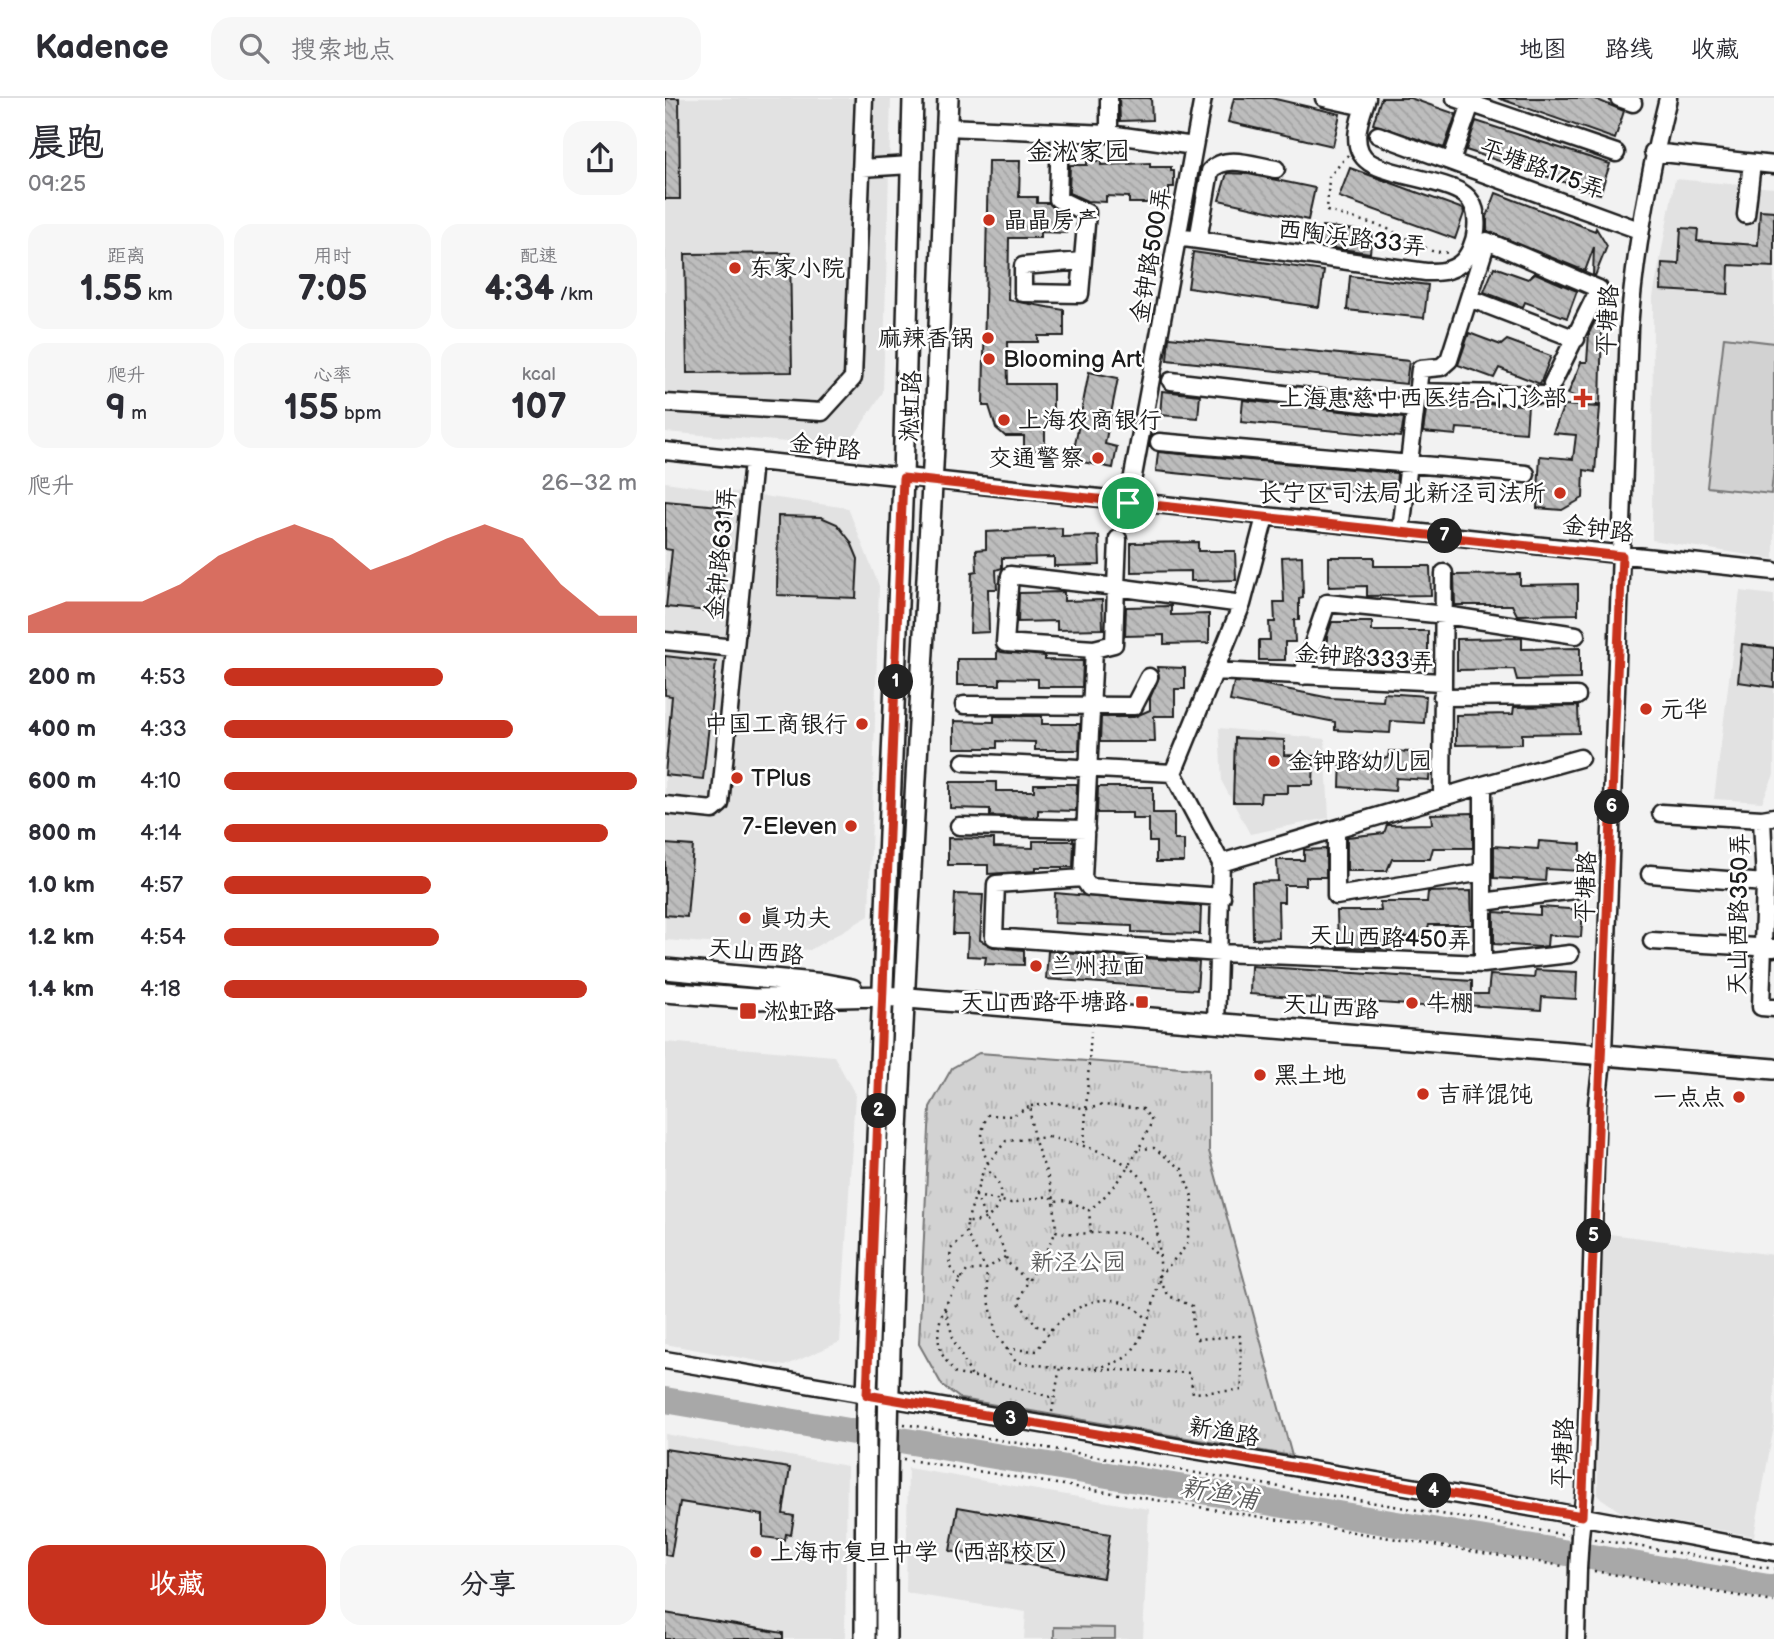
<!DOCTYPE html>
<html lang="zh">
<head>
<meta charset="utf-8">
<style>
	body { margin:0; font-family:"Balsamiq Sans","LXGW WenKai TC",sans-serif; background:#f7f7f7; color:#2b2b33; height:100vh; display:flex; flex-direction:column; font-size:26px; white-space:nowrap }
	* { box-sizing:border-box; margin:0 }
	p { font-size:23px; color:#7c7c81 }
	.icon { flex:none; width:38px; height:38px; fill:none; stroke:currentColor; stroke-width:2; stroke-linecap:round; stroke-linejoin:round }
	.map { position:relative; flex:1; overflow:hidden }
	.panel { display:flex; flex-direction:column; background:#fff; width:665px }
	.panel>* { flex:none }
	.pin { position:absolute; display:grid; place-items:center; width:60px; height:60px; color:#fff; margin:-30px; border:4px solid #fff; border-radius:50%; box-shadow:0 2px 7px #0007 }
	.km { position:absolute; width:35px; height:35px; margin:-18px; border-radius:50%; background:#222; color:#fff; font-size:19px; line-height:35px; text-align:center }
	.round { display:grid; place-items:center; flex:none; width:74px; height:74px; border-radius:21px; background:#f7f7f7 }
	.overview { display:flex; align-items:center; justify-content:space-between; height:119px; padding:0 28px }
	h1 { font-size:38px; font-weight:800; line-height:52px }
	.figures { display:grid; grid-template-columns:repeat(3,1fr); gap:10px; height:119px; padding:7px 28px }
	.figures div { display:grid; align-content:center; border-radius:18px; background:#f7f7f7; text-align:center }
	.figures b { font-size:35px; font-weight:800 }
	.figures small { font-size:19px; font-weight:400 }
	.figures p { font-size:19px }
	.chart { height:196px; padding:14px 28px }
	.chart p { display:flex; justify-content:space-between }
	.chart svg { width:100%; height:126px; margin-top:7px; fill:#c8321e; opacity:.7 }
	.cta { display:flex; gap:14px; margin-top:auto; padding:14px 28px }
	.cta a { flex:1; height:80px; border-radius:21px; background:#c8321e; color:#fff; font-size:28px; font-weight:800; line-height:80px; text-align:center }
	.cta a+a { background:#f7f7f7; color:#2b2b33 }
	ul { padding:0 28px; list-style:none; font-size:23px }
	li { display:grid; grid-template-columns:112px 84px 1fr; align-items:center; height:52px }
	li i { height:18px; border-radius:9px; background:#c8321e }
	header { display:flex; align-items:center; gap:42px; box-sizing:border-box; height:98px; padding:0 35px; background:#fff; border-bottom:2px solid #e1e1e2 }
	header strong { font-size:33px }
	nav { display:flex; gap:38px; margin-inline-start:auto; font-size:24px }
	.search { width:490px; height:63px; background:#f7f7f7; display:flex; align-items:center; gap:18px; box-sizing:border-box; padding:0 24px; border-radius:21px; color:#7c7c81; font-size:26px }
	main { display:flex; flex:1; min-height:0 }
	.map>svg:first-child { display:block }
	.built { fill:#e2e2e2 }
	.grass { fill:#d2d2d2; stroke:#777; stroke-width:2 }
	.park { fill:url(#park-tufts); stroke:#777; stroke-width:2 }
	.lines { fill:none; stroke-linecap:round; stroke-linejoin:round }
	.river { stroke:#a8a8a8; stroke-width:26 }
	.building { fill:url(#building-back-hatch); stroke:#1c1c1c; stroke-width:2 }
	.minor-casing { stroke:#1c1c1c; stroke-width:21 }
	.major-casing { stroke:#1c1c1c; stroke-width:24 }
	.path { stroke:#1c1c1c; stroke-width:2.5; stroke-dasharray:2 5; stroke-linecap:butt }
	.minor { stroke:#fff; stroke-width:16 }
	.major { stroke:#fff; stroke-width:19 }
	.minor-bridge-casing { stroke:#1c1c1c; stroke-width:21; stroke-linecap:butt }
	.minor-bridge { stroke:#fff; stroke-width:16 }
	.route-casing { stroke:#fff; stroke-width:14 }
	.route { stroke:#c8321e; stroke-width:9 }
	.poi-dot { fill:#c8321e; stroke:#fff; stroke-width:2.5 }
	.labels { text-anchor:middle; dominant-baseline:central; stroke-width:5; stroke-linejoin:round; paint-order:stroke }
	.street-label { font-size:24px; fill:#1c1c1c; stroke:#fff }
	.poi-label { font-size:24px; fill:#1c1c1c; stroke:#fff; text-anchor:start }
	.park-label { font-size:24px; fill:#5c5c5c; stroke:#fff }
	.neighbourhood-label { font-size:26px; fill:#1c1c1c; stroke:#fff }
	.water-label { font-size:26px; font-style:italic; fill:#5b5b5b; stroke:#fff }
</style>
</head>
<body>
<header>
<strong>Kadence</strong>
<div class="search"><svg class="icon" aria-label="search" viewBox="0 0 24 24"><circle cx="10" cy="10" r="6"/><path d="M15 15l6 6"/></svg>搜索地点</div>
<nav><a>地图</a><a>路线</a><a>收藏</a></nav>
</header>
<main>
<section class="panel">
<div class="overview"><div><h1>晨跑</h1><p>09:25</p></div><a class="round"><svg class="icon" aria-label="share" viewBox="0 0 24 24"><path d="M12 15V3M7 8l5-5 5 5M5 13v7h14v-7"/></svg></a></div>
<div class="figures">
<div><p>距离</p><b>1.55<small> km</small></b></div>
<div><p>用时</p><b>7:05</b></div>
<div><p>配速</p><b>4:34<small> /km</small></b></div>
</div>
<div class="figures">
<div><p>爬升</p><b>9<small> m</small></b></div>
<div><p>心率</p><b>155<small> bpm</small></b></div>
<div><p>kcal</p><b>107</b></div>
</div>
<div class="chart"><p><span>爬升</span>26–32 m</p>
<svg viewBox="0 0 160 44" preserveAspectRatio="none"><path d="M0 44V38L10 33L20 33L30 33L40 27L50 17L60 11L70 6L80 11L90 22L100 17L110 11L120 6L130 11L140 27L150 38L160 38V44z"/></svg>
</div>
<ul>
<li><b>200 m</b>4:53<i style="width:53%"></i></li>
<li><b>400 m</b>4:33<i style="width:70%"></i></li>
<li><b>600 m</b>4:10<i style="width:100%"></i></li>
<li><b>800 m</b>4:14<i style="width:93%"></i></li>
<li><b>1.0 km</b>4:57<i style="width:50%"></i></li>
<li><b>1.2 km</b>4:54<i style="width:52%"></i></li>
<li><b>1.4 km</b>4:18<i style="width:88%"></i></li>
</ul>
<div class="cta"><a>收藏</a><a>分享</a></div>
</section>
<div class="map">
<svg width="1109" height="1541" viewBox="0 0 1109 1541">
	<defs>
		<pattern id="park-tufts" width="24" height="20" patternUnits="userSpaceOnUse" patternTransform="scale(1.75)"><rect width="24" height="20" fill="#d2d2d2"/><path d="M3 7l-1-3M5 7V3M7 7l1-3M15 17l-1-3M17 17v-4M19 17l1-3" fill="none" stroke="#b4b4b4"/></pattern>
		<pattern id="building-back-hatch" width="6" height="6" patternUnits="userSpaceOnUse" patternTransform="scale(1.75)"><rect width="6" height="6" fill="#bdbdbd"/><path d="M-1 5l2 2M0 0l6 6M5-1l2 2" fill="none" stroke="#a2a2a2"/></pattern>
	</defs>
	<rect width="100%" height="100%" fill="#f2f2f2"/>
	<filter id="ink" filterUnits="userSpaceOnUse"><feTurbulence type="fractalNoise" baseFrequency=".0143" numOctaves="2"/><feDisplacementMap in="SourceGraphic" scale="14" xChannelSelector="R" yChannelSelector="G"/><feConvolveMatrix kernelMatrix="1 2 1 2 8 2 1 2 1" color-interpolation-filters="sRGB"/></filter>
	<g filter="url(#ink)">
		<!-- built -->
		<path class="built" d="M0,0h226l-8,294 -36,55 -182,-15z
			M1010,81l99,9v371l-122,-19 1,-243z
			M0,384l183,26 31,78 -10,330 -59,34 -145,-10z
			M1075,493l34,4v180l-12,27 -48,-3z
			M554,630l106,11 4,79 -79,16 -28,-52z
			M0,944l169,14 21,38 -15,248 -55,24 -120,-22z
			M929,1134l180,23v171l-20,110 -132,-23 -24,-17z
			M0,1336l182,32 -2,173h-180z
			M243,1370l241,41 -6,130h-119l2,-27 -120,-19z"/>
		<!-- grass -->
		<path class="grass" d="M1059,239l50,6v124l-3,27 -64,-7z
			M389,1529l61,1v11h-61z"/>
		<!-- park -->
		<path class="park" d="M314,955l230,17v81l83,305 -331,-57 -19,-14 -23,-41 11,-237 22,-39z"/>
		<g class="lines">
			<!-- river -->
			<path class="river" d="M0,1302l1109,188"/>
		</g>
		<!-- building -->
		<path class="building" d="M0,0h14l1,101h-15z
			M454,0h32l1,22 -32,1z
			M569,0h37l69,16 -7,32 -105,-24z
			M716,0h29l46,16 -12,34 -71,-24z
			M833,0h95l31,13 -9,28z
			M811,23l134,43 -10,30 -134,-44z
			M323,63h32l-1,36h18v6h12l17,12v18l-26,-1v6h-31l-1,62 56,10v26h-26v6h-31l1,42h45v39h-8v28h-21v-15h-19l-9,-8 -7,-22h-6z
			M422,63h14v4l49,-2v4h21v4h3v16h-5v8h-13l-1,8h-26v-6l-23,-1v6l-19,-1 -18,-8 1,-28h17z
			M685,70l113,41 1,4 -9,26 -116,-42z
			M562,75l21,1 67,14 -7,32 -89,-20z
			M831,95l99,38 1,-3 11,18 -12,30 -2,-1 1,-28 -9,24 -98,-40v-14z
			M1095,112l14,1v56l-45,-2 -1,29 -67,-4 1,-27 17,1 2,-36 17,1 -1,12 61,4z
			M657,128l50,6 -2,21 -51,-7z
			M528,154l131,19 -5,36 -131,-19z
			M125,155l2,119 -105,1 -2,-119z
			M829,169l34,12 7,-6 42,18 -10,27 -42,-16 -2,5 -39,-15z
			M685,178l78,9 -4,33 -77,-8z
			M930,223h7l-2,85 -32,-12 13,-32h6l2,-29z
			M804,235l32,12 6,-5 44,16 -11,28 -41,-16 -5,10 -36,-13z
			M504,239l240,24 -3,23 -239,-24z
			M424,274l29,6 -13,66 12,3 -4,21 -41,-8z
			M497,293l38,4 -2,23 -38,-3z
			M578,302l161,18 -2,12 -2,7 -159,-15z
			M762,305l101,2 -2,28 -69,-5 -1,7 -33,-3z
			M899,307l36,2 -5,65 -11,-2 -1,28 -21,12 -25,-2 3,-52 33,3 3,-24 -23,-2z
			M493,354l239,21 -2,23 -239,-25z
			M0,403l65,6 -10,105 -54,-5 6,-57 -7,-1z
			M113,418l43,1 16,7 14,18 7,17 -2,39 -79,-3z
			M397,430v9l37,-1 1,29 -46,1v-9l-52,1v10l-6,2 1,19h-9l1,43 -19,1 2,-61 5,-1 -1,-21 10,-1v-17z
			M533,444v9h37l1,29 -45,1v-10l-60,1v-29z
			M637,458l1,42 -4,1v21h-5l1,22h-10v18h-26v-20h11l-1,-18h6l-1,-20h10l-2,-45z
			M664,459h45v9h56l1,29 -64,1v-10l-38,1z
			M855,476v11l58,-1v30l-61,1 -5,-10h-57l-1,-30z
			M399,494v9l38,-1 1,29 -46,1v-9l-39,1 1,-29z
			M506,508v9l38,-1v29l-45,1v-9l-39,1 1,-29z
			M667,524h40v9h56v29l-63,1v-10h-38v-15z
			M857,540v11l58,-1v31l-63,1 -3,-11 -57,1v-31z
			M1077,546l32,4v39l-36,-5z
			M332,553l48,5v4l38,1 -1,26h-44v-8l-38,-1v7h-43v-26h40z
			M0,558l51,6 -13,117 -38,-4 7,-79 -7,-1z
			M492,569l28,1v21h-10v27h-21l1,26h-55l1,-25h33l16,-7v-12l9,-21z
			M569,584l27,2 69,14 53,3 1,-8 42,3 -2,27 -33,-2 -1,12 -55,-3v-8l-105,-21z
			M913,608l1,27 -57,1v10l-66,1v-30l57,-1 1,-7z
			M329,618h48v8h38l-1,26h-44v-8l-38,-1v7h-43v-27l40,1z
			M570,640l49,2v15l30,1 -1,29h-25v8h-27l-1,9h-27z
			M724,653l42,2 -2,27 -33,-2 -1,13 -55,-4 1,-31 47,2z
			M285,684h46v9h38v-7h43l-1,27 -38,-1v7l-48,-1v-7l-40,-1z
			M433,689h55v26h21v27h10v22h-28v-20h-7v-23h-17v-6h-35z
			M808,715v35h-40l-3,11h-38l-5,12h-40v-34l37,-4 3,-8 45,-1 -1,-10z
			M283,740l46,1v8l39,1v-7h41l-1,26h-37v4l-48,3v-9h-40z
			M874,743l42,3 -1,27 -34,-2 -1,12 -51,-3v-32l44,3z
			M0,746l28,2 -6,71 -22,-2z
			M661,751v28h-20v8h-22v17h-6l1,36 -26,1 -1,-57 26,-1 -1,-21h27v-10z
			M806,793l1,34h-43l-3,12h-38l-5,11 -45,-1 -1,-36h44l-1,-9h47l1,-10z
			M390,795l146,13 -1,28 -68,-2v-6l-78,-3z
			M290,796l28,1 -3,45 13,7 31,3v15l-39,-1 1,-7 -19,-1 1,-22h-15z
			M875,809l43,3 -2,27 -33,-2 -1,11 -7,1 -46,-3v-32l46,3z
			M383,853l151,11 -2,28 -151,-11z
			M586,868l221,15v13h16l2,-19 44,3 1,-8 42,2 -1,27 -34,-2 -1,13 -76,-5v4l-215,-15z
			M0,1351l125,19 -7,46 11,2 -3,19 -5,-1 -1,6 -22,-3v-22l-83,-13 -9,54 -6,-1z
			M293,1409l152,27 -7,44 -153,-27z
			M0,1515l118,20v6h-118z"/>
		<g class="lines">
			<defs>
				<path id="minor" d="M659,0l40,9
					M790,0l161,55
					M954,0l14,5
					M282,29l162,7v-36
					M395,34l-2,67 29,14 -7,81 -57,-1v-27l59,-5
					M444,36l85,12
					M713,37l261,95
					M988,54l121,13
					M786,63l22,-63
					M196,70l50,-3
					M1081,117l6,-52
					M512,139l249,35c13,0 24,0 35,-9 16,-14 23,-53 4,-68 -19,-15 -75,-19 -96,-33 -21,-15 -9,-44 -2,-64
					M533,142l12,-69c16,-18 45,-5 66,-2
					M804,200l107,41
					M506,283l244,28
					M752,294l127,3
					M0,305l157,9 31,-34 11,-280
					M494,344l367,32
					M0,353l1109,120
					M463,405l75,-405
					M736,433l19,-162 21,-2 8,-7 38,-119 112,48 -47,95
					M0,543l70,7 18,-187
					M429,551l-89,-6 5,-68 106,12 2,-48
					M550,573l228,11 -1,115
					M637,578l25,-73 118,12 131,20
					M778,584l1,-109
					M777,599l135,-1
					M299,607l170,1 15,-29
					M299,664l209,11 48,90 -5,160
					M508,675l69,-169 23,-87
					M818,687l97,-27
					M0,707l48,5 7,-6 15,-156
					M996,715l101,6
					M1109,719l-12,2 3,64 -4,124 13,1
					M294,728l127,3
					M671,731v67l147,-24
					M985,776l115,9
					M418,780l-87,6 -2,53 226,16 263,11v-179l-262,78
					M557,799l-133,-10 -6,-9 11,-229 20,-5 2,-57 126,17
					M818,804l92,-12
					M987,843l122,7
					M818,866l87,-10
					M0,1262l887,151 222,41
					M915,1438l5,-46 12,-386 6,-51 26,-725c6,-79 20,-153 39,-230
					M911,1541l2,-70"/>
				<path id="major" d="M0,871l160,15 27,5
					M0,894l89,7 130,-3 890,73
					M200,1541l1,-221 37,-940 10,-380
					M221,1541c-1,-385 26,-769 46,-1154 7,-129 10,-258 16,-387"/>
			</defs>
			<!-- minor casing -->
			<use href="#minor" class="minor-casing"/>
			<!-- major casing -->
			<use href="#major" class="major-casing"/>
			<!-- path -->
			<path class="path" d="M683,57l-19,22 -2,34 57,16 48,24 17,2
				M366,1008l26,-3 30,6 16,-4 40,4 9,12c-13,31 -36,69 -63,89l2,24
				M384,1039c31,8 63,14 88,36 16,13 24,76 23,97 -2,23 -17,80 -39,90 -34,16 -69,6 -105,2l-20,-28 -8,-39 -2,-26 -20,-36 1,-11c34,2 46,-36 17,-54l22,-27z
				M419,1045l7,-112
				M323,1065c-7,-16 -9,-32 0,-48l23,1 20,-10c-3,36 18,61 23,95l13,-1 21,10
				M302,1124l17,-54
				M340,1159l-19,12 -19,2c-16,22 -36,51 -26,80 2,8 11,16 15,23l26,4 72,20
				M361,1181l-18,-16 -8,-23 -14,-20 -10,-24 35,7 38,-7 5,5 2,30c26,7 56,-4 82,6 7,3 14,13 20,19
				M295,1182l-11,-14 2,-17 14,-15
				M280,1211l9,32 18,36
				M387,1231l-15,-3 -18,-23c8,-27 26,-46 37,-72
				M342,1251l30,2c21,-40 73,-74 110,-32
				M431,1271l94,4 3,20 49,-3 -2,-54 -43,3 -4,-9 -1,-24 -23,-10 -11,-18 29,-33 6,-46 -11,-30 -28,-21 -14,1
				M387,1314l8,-45
				M239,1326l663,111
				M238,1361l660,107
				M929,1441l180,30
				M929,1473l180,31"/>
			<!-- minor -->
			<use href="#minor" class="minor"/>
			<!-- major -->
			<use href="#major" class="major"/>
			<defs>
				<path id="minor-bridge" d="M913,1471l2,-33"/>
			</defs>
			<!-- minor-bridge casing -->
			<use href="#minor-bridge" class="minor-bridge-casing"/>
			<!-- minor-bridge -->
			<use href="#minor-bridge" class="minor-bridge"/>
		</g>
	</g>
	<g class="lines" filter="url(#ink)">
		<defs>
			<path id="route" d="M238,380l719,78 -40,960 -715,-121z"/>
		</defs>
		<!-- route casing -->
		<use href="#route" class="route-casing"/>
		<!-- route -->
		<use href="#route" class="route"/>
	</g>
	<!-- markers -->
	<g class="poi-dot">
		<circle cx="324" cy="122" r="7"/>
		<circle cx="70" cy="170" r="7"/>
		<circle cx="323" cy="240" r="7"/>
		<circle cx="324" cy="261" r="7"/>
		<path d="M914.5 289.5h7v7h7v7h-7v7h-7v-7h-7v-7h7z"/>
		<circle cx="339" cy="322" r="7"/>
		<circle cx="433" cy="360" r="7"/>
		<circle cx="895" cy="395" r="7"/>
		<circle cx="981" cy="611" r="7"/>
		<circle cx="197" cy="626" r="7"/>
		<circle cx="609" cy="663" r="7"/>
		<circle cx="72" cy="680" r="7"/>
		<circle cx="186" cy="728" r="7"/>
		<circle cx="80" cy="820" r="7"/>
		<circle cx="371" cy="868" r="7"/>
		<rect x="470" y="897" width="14" height="14" rx="3.5"/>
		<circle cx="747" cy="905" r="7"/>
		<rect x="74" y="904" width="18" height="18" rx="3.5"/>
		<circle cx="595" cy="977" r="7"/>
		<circle cx="758" cy="996" r="7"/>
		<circle cx="1074" cy="999" r="7"/>
		<circle cx="91" cy="1454" r="7"/>
	</g>
	<g class="labels">
		<!-- street labels -->
		<g class="street-label">
			<text transform="translate(877 71) rotate(20)">平塘路175弄</text>
			<text transform="translate(687 140) rotate(7)">西陶浜路33弄</text>
			<text transform="translate(486 157) rotate(-80)">金钟路500弄</text>
			<text transform="translate(943 222) rotate(-87)">平塘路</text>
			<text transform="translate(246 308) rotate(-87)">淞虹路</text>
			<text transform="translate(160 349) rotate(7)">金钟路</text>
			<text transform="translate(933 431) rotate(7)">金钟路</text>
			<text transform="translate(56 455) rotate(-84)">金钟路631弄</text>
			<text transform="translate(699 560) rotate(4)">金钟路333弄</text>
			<text transform="translate(921 789) rotate(-88)">平塘路</text>
			<text transform="translate(1074 816) rotate(-89)">天山西路350弄</text>
			<text transform="translate(725 840) rotate(2)">天山西路450弄</text>
			<text transform="translate(91 854) rotate(5)">天山西路</text>
			<text transform="translate(666 909) rotate(4)">天山西路</text>
			<text transform="translate(559 1334) rotate(10)">新渔路</text>
			<text transform="translate(898 1355) rotate(-87)">平塘路</text>
		</g>
		<!-- poi labels -->
		<g class="poi-label">
			<text x="338" y="122">晶晶房产</text>
			<text x="84" y="170">东家小院</text>
			<text x="309" y="240" text-anchor="end">麻辣香锅</text>
			<text x="338" y="261">Blooming Art</text>
			<text x="902" y="300" text-anchor="end">上海惠慈中西医结合门诊部</text>
			<text x="353" y="322">上海农商银行</text>
			<text x="419" y="360" text-anchor="end">交通警察</text>
			<text x="881" y="395" text-anchor="end">长宁区司法局北新泾司法所</text>
			<text x="995" y="611">元华</text>
			<text x="183" y="626" text-anchor="end">中国工商银行</text>
			<text x="623" y="663">金钟路幼儿园</text>
			<text x="86" y="680">TPlus</text>
			<text x="172" y="728" text-anchor="end">7-Eleven</text>
			<text x="94" y="820">真功夫</text>
			<text x="385" y="868">兰州拉面</text>
			<text x="463" y="904" text-anchor="end">天山西路平塘路</text>
			<text x="761" y="905">牛棚</text>
			<text x="99" y="913">淞虹路</text>
			<text x="609" y="977">黑土地</text>
			<text x="772" y="996">吉祥馄饨</text>
			<text x="1060" y="999" text-anchor="end">一点点</text>
			<text x="105" y="1454">上海市复旦中学（西部校区）</text>
		</g>
		<!-- park labels -->
		<g class="park-label">
			<text x="413" y="1164">新泾公园</text>
		</g>
		<!-- neighbourhood labels -->
		<g class="neighbourhood-label">
			<text x="413" y="54">金淞家园</text>
		</g>
		<!-- water labels -->
		<g class="water-label">
			<text transform="translate(554 1396) rotate(10)">新渔浦</text>
		</g>
	</g>
</svg>
<div class="pin" style="left:463px;top:405px;background:#1e9e55"><svg class="icon" aria-label="arrive" viewBox="0 0 24 24"><path d="M6 21V4h12l-3 4 3 4H6"/></svg></div>
<b class="km" style="left:231px;top:584px">1</b>
<b class="km" style="left:214px;top:1013px">2</b>
<b class="km" style="left:346px;top:1321px">3</b>
<b class="km" style="left:769px;top:1393px">4</b>
<b class="km" style="left:929px;top:1138px">5</b>
<b class="km" style="left:947px;top:709px">6</b>
<b class="km" style="left:780px;top:438px">7</b>
</div>
</main>
</body>
</html>
